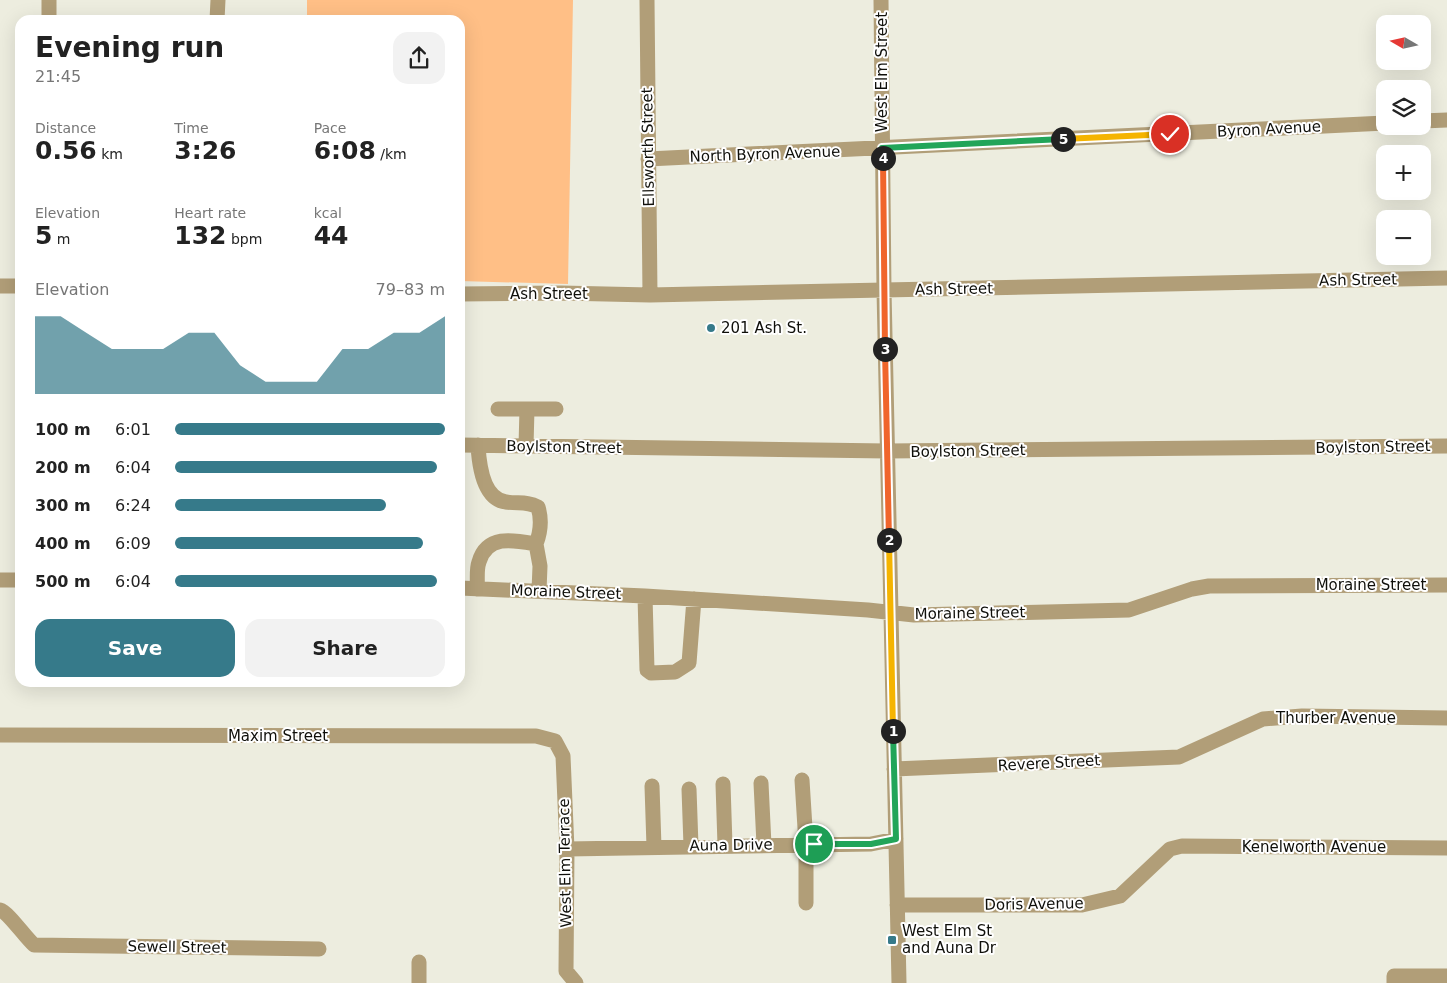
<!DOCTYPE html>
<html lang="en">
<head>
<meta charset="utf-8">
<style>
	body { margin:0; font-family:"DejaVu Sans",sans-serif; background:#f2f2f2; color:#222; height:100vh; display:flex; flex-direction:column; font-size:19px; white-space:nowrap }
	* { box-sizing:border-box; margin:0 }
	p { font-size:16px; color:#767676 }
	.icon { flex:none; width:28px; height:28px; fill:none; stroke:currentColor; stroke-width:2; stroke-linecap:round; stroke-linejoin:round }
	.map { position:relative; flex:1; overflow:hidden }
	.side { position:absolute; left:15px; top:15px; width:450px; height:672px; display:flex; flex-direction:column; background:#fff; border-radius:15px; box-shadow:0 5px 20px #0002 }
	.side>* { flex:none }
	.needle { width:32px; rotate:279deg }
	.controls { position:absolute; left:1376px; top:15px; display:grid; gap:10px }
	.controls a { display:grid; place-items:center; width:55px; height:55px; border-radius:10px; background:#fff; box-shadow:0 5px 20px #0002; font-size:25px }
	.pin { position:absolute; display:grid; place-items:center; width:42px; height:42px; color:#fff; margin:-21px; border:2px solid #fff; border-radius:50%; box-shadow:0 1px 5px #0007 }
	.km { position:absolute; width:25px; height:25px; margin:-12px; border-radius:50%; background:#222; color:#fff; font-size:14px; line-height:25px; text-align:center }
	.round { display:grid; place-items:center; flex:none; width:52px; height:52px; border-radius:15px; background:#f2f2f2 }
	.headline { display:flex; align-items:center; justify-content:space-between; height:85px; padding:0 20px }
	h1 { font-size:28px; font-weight:700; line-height:38px }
	.stats { display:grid; grid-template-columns:repeat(3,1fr); gap:8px; height:85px; padding:5px 20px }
	.stats div { display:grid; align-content:center }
	.stats b { font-size:25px; font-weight:700 }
	.stats small { font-size:14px; font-weight:400 }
	.stats p { font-size:14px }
	.chart { height:140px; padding:10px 20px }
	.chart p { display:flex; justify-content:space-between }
	.chart svg { width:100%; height:90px; margin-top:5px; fill:#367a8a; opacity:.7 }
	.cta { display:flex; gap:10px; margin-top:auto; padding:10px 20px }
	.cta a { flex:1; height:58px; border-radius:15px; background:#367a8a; color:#fff; font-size:20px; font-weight:700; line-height:58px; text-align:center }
	.cta a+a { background:#f2f2f2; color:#222 }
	ul { padding:0 20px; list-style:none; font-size:16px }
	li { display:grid; grid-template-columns:80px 60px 1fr; align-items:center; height:38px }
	li i { height:12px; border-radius:6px; background:#367a8a }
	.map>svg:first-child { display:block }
	.green { fill:#ffbf86 }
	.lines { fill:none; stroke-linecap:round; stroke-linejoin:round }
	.minor { stroke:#b19e78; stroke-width:15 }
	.split-1-casing { stroke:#fff; stroke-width:10 }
	.split-2-casing { stroke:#fff; stroke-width:10 }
	.split-3-casing { stroke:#fff; stroke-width:10 }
	.split-4-casing { stroke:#fff; stroke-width:10 }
	.split-5-casing { stroke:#fff; stroke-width:10 }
	.split-6-casing { stroke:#fff; stroke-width:10 }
	.split-1 { stroke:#22a559; stroke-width:6 }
	.split-2 { stroke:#f5b400; stroke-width:6 }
	.split-3 { stroke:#f0652b; stroke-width:6 }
	.split-4 { stroke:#f0652b; stroke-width:6 }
	.split-5 { stroke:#22a559; stroke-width:6 }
	.split-6 { stroke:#f5b400; stroke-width:6 }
	.poi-dot { fill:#367a8a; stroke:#fff; stroke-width:2 }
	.labels { text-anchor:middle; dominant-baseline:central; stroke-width:4; stroke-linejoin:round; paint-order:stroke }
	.street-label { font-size:15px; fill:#0f0f0a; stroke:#fff }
	.poi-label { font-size:15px; fill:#0f0f0a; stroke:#fff; text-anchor:start }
</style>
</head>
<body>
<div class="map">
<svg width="1447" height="983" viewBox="0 0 1447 983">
	<rect width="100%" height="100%" fill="#ededdf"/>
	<!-- green -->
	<path class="green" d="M307,0h266l-5,284 -108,-3v-261h-153z"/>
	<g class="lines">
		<!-- minor -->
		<path class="minor" d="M647,0l3,295
			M881,0l3,290 15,693
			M49,20v-20
			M217,20l1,-20
			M1422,121l25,-1
			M648,159l737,-36
			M0,286h20
			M460,294l101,-1 89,2 797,-17
			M498,409h58
			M460,445l427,6 560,-5
			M478,445c1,19 5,54 28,57 12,2 21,-1 32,5 4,13 3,24 -2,37
			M526,446l1,-37
			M0,580h20
			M460,588l185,8 223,14 46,5 215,-5 63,-21 17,-3 238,-1
			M477,589c1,-8 -1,-19 2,-27 8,-28 35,-22 57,-18l4,22 -1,25
			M645,596l2,74 4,3 24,-1 14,-9 5,-64
			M0,735l536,1 19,5 8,15 4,93 -1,122 10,12
			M894,769l285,-12 84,-38 39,-3 145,2
			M802,780l4,64v59
			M761,783l3,62
			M723,784l2,61
			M652,786l2,61
			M689,789l2,57
			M567,849l304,-5 25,-5
			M897,905h185l38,-9 50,-47 12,-3 265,2
			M0,910c8,2 25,27 34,35l285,4
			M419,983v-21
			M1394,983v-7h53"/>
	</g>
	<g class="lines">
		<defs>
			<path id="split-1" d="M814,844h57l25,-5 -3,-108"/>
			<path id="split-2" d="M889,540l4,191"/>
			<path id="split-3" d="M885,349l4,191"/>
			<path id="split-4" d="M883,158l2,191"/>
			<path id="split-5" d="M883,158l-1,-10 181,-9"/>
			<path id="split-6" d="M1063,139l107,-5"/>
		</defs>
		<!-- split-1 casing -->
		<use href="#split-1" class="split-1-casing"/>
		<!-- split-2 casing -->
		<use href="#split-2" class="split-2-casing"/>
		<!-- split-3 casing -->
		<use href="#split-3" class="split-3-casing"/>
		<!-- split-4 casing -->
		<use href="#split-4" class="split-4-casing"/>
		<!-- split-5 casing -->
		<use href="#split-5" class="split-5-casing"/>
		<!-- split-6 casing -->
		<use href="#split-6" class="split-6-casing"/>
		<!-- split-1 -->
		<use href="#split-1" class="split-1"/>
		<!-- split-2 -->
		<use href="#split-2" class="split-2"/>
		<!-- split-3 -->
		<use href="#split-3" class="split-3"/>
		<!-- split-4 -->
		<use href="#split-4" class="split-4"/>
		<!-- split-5 -->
		<use href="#split-5" class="split-5"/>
		<!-- split-6 -->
		<use href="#split-6" class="split-6"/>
	</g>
	<!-- markers -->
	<g class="poi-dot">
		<circle cx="711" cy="328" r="5"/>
		<rect x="887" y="935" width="10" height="10" rx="2.5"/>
	</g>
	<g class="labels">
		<!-- street labels -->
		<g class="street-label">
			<text transform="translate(882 72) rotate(-90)">West Elm Street</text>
			<text transform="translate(1269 129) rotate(-3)">Byron Avenue</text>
			<text transform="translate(648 147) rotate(-91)">Ellsworth Street</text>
			<text transform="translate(765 154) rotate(-2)">North Byron Avenue</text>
			<text transform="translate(1358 280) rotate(-1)">Ash Street</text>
			<text transform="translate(954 289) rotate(-1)">Ash Street</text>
			<text x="549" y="294">Ash Street</text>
			<text transform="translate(564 447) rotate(1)">Boylston Street</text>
			<text transform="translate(1373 447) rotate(-1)">Boylston Street</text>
			<text transform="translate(968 451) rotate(-1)">Boylston Street</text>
			<text x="1371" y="585">Moraine Street</text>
			<text transform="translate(566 592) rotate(2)">Moraine Street</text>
			<text transform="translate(970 613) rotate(-1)">Moraine Street</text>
			<text x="1336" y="718">Thurber Avenue</text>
			<text x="278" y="736">Maxim Street</text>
			<text transform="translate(1049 763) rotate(-3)">Revere Street</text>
			<text transform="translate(731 845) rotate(-1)">Auna Drive</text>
			<text x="1314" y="847">Kenelworth Avenue</text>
			<text transform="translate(565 863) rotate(-91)">West Elm Terrace</text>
			<text transform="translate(1034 904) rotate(-1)">Doris Avenue</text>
			<text transform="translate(177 947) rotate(1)">Sewell Street</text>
		</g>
		<!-- poi labels -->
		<g class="poi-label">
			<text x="721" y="328">201 Ash St.</text>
			<text x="902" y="931">West Elm St<tspan x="902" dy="17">and Auna Dr</tspan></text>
		</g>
	</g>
</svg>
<div class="controls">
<a><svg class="needle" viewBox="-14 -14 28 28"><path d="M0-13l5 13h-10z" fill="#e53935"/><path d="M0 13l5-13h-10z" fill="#767676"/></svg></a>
<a><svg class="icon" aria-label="layers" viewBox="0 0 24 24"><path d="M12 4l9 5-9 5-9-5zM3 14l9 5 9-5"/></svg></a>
<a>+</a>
<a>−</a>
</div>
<div class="pin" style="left:814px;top:844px;background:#1e9e55"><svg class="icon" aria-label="arrive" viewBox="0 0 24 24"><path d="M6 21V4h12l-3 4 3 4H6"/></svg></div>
<div class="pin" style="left:1170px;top:134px;background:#d93025"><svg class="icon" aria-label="check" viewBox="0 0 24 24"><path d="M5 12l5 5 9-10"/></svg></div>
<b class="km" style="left:893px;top:731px">1</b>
<b class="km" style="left:889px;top:540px">2</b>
<b class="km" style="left:885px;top:349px">3</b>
<b class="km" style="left:883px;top:158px">4</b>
<b class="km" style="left:1063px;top:139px">5</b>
<section class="side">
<div class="headline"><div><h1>Evening run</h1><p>21:45</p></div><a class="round"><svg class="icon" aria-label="share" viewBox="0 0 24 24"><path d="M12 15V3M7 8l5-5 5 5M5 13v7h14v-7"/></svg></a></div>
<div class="stats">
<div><p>Distance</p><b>0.56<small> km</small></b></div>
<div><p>Time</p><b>3:26</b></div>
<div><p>Pace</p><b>6:08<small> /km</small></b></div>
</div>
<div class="stats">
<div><p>Elevation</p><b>5<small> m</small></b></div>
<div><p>Heart rate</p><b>132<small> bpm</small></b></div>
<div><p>kcal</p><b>44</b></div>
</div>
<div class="chart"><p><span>Elevation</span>79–83 m</p>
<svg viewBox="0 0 160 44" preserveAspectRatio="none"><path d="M0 44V6L10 6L20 14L30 22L40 22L50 22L60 14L70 14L80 30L90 38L100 38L110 38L120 22L130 22L140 14L150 14L160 6V44z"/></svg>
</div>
<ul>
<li><b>100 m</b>6:01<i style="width:100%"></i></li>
<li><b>200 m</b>6:04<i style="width:97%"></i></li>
<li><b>300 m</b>6:24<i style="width:78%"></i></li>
<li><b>400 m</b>6:09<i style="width:92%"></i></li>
<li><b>500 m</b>6:04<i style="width:97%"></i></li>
</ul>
<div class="cta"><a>Save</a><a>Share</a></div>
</section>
</div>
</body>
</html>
